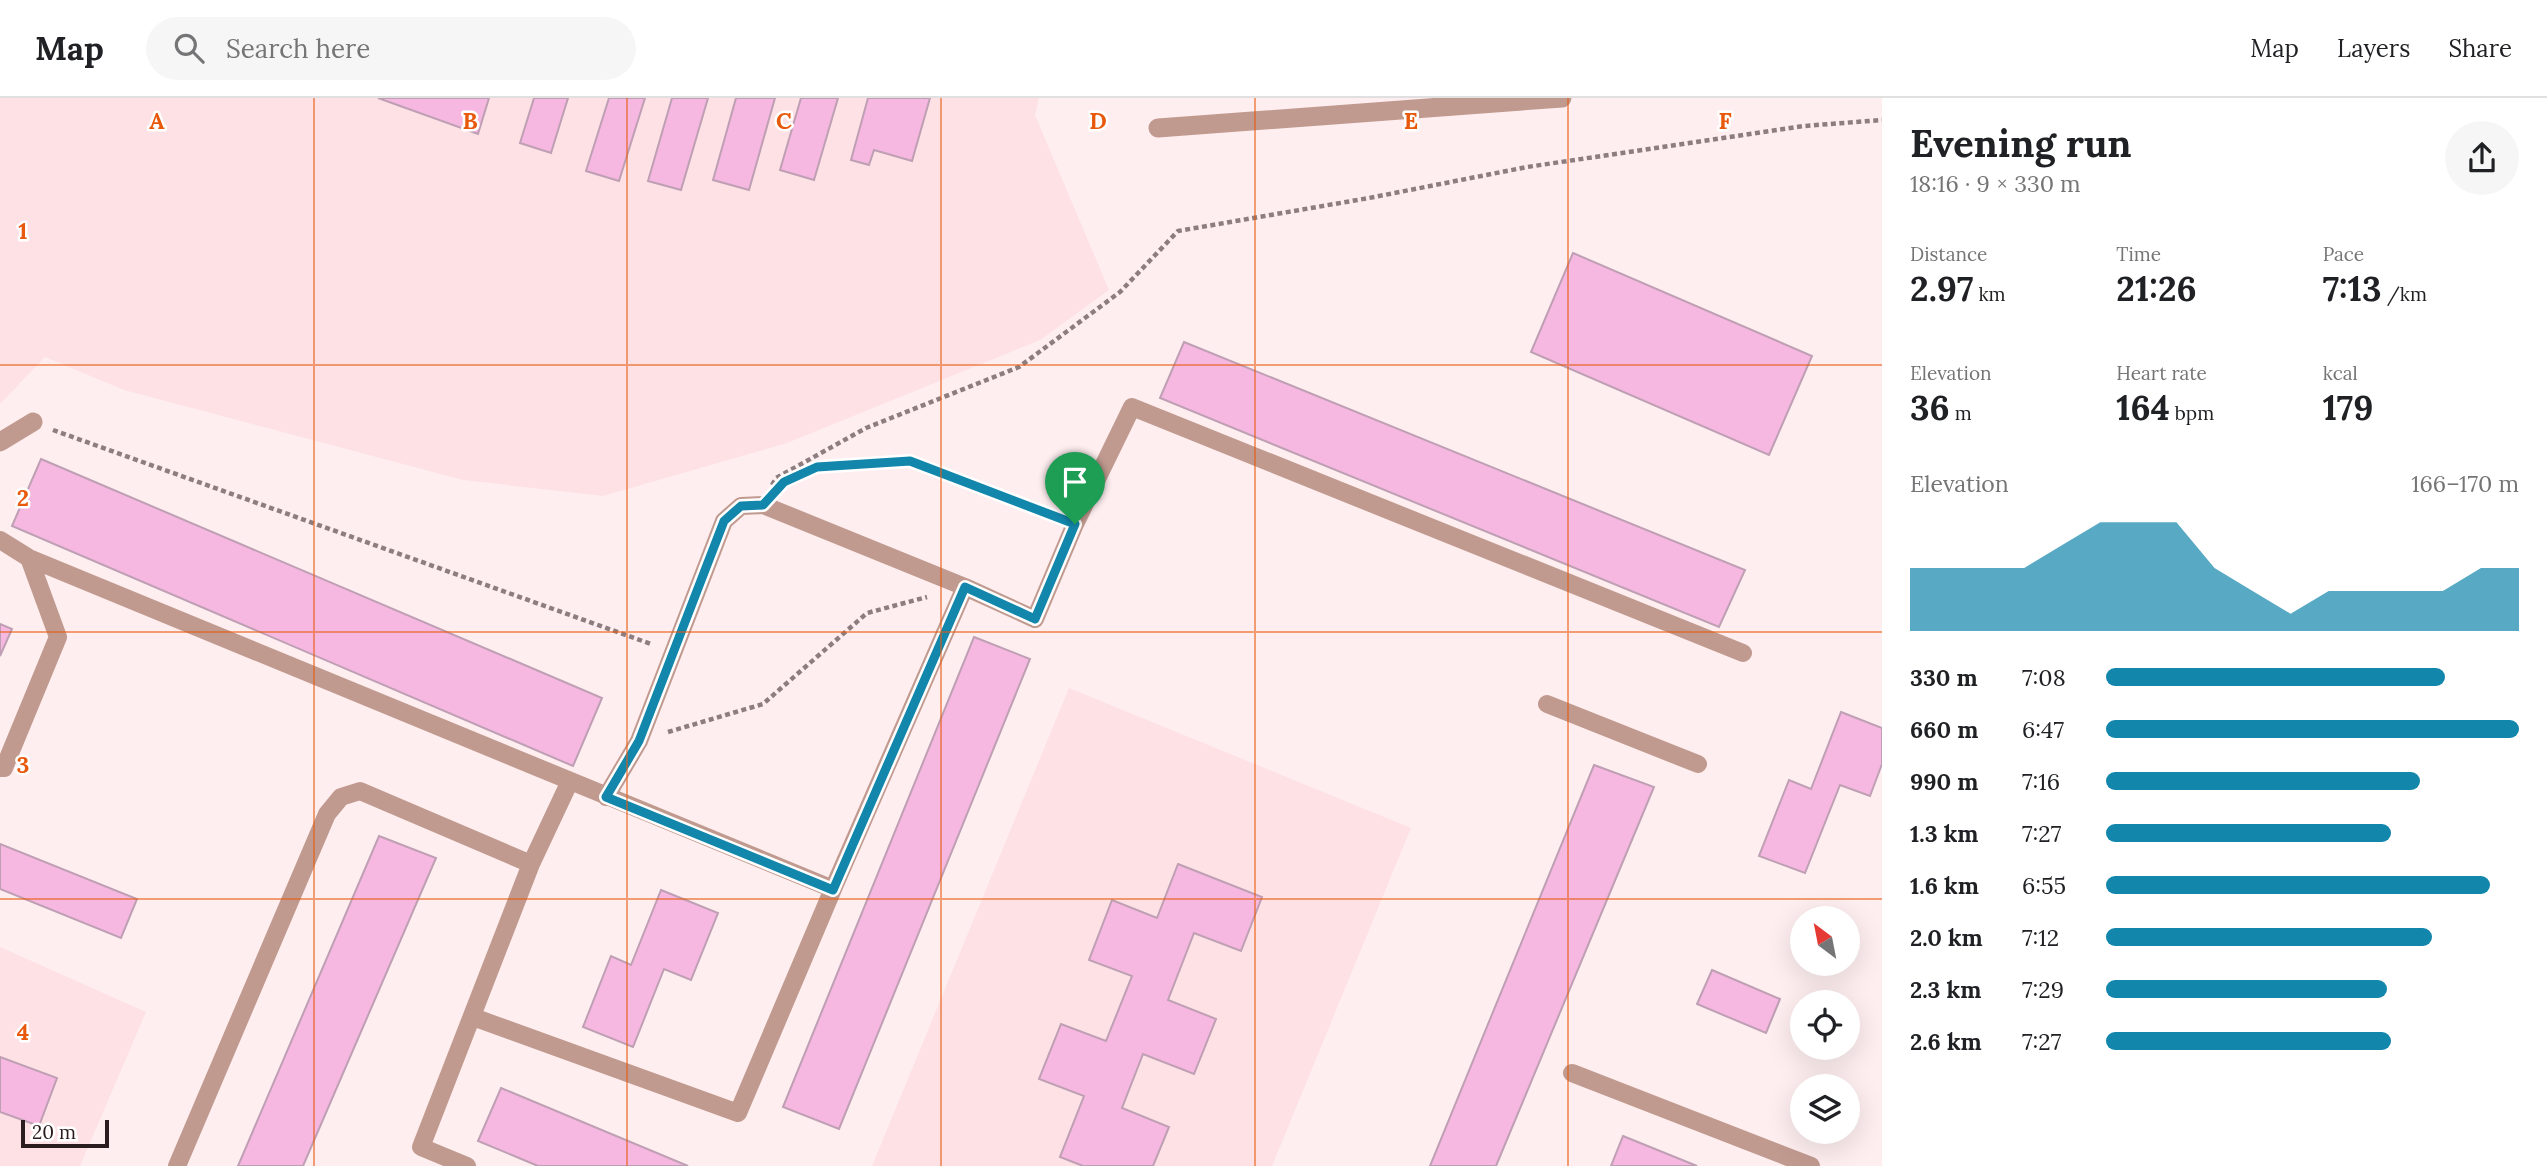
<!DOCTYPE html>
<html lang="en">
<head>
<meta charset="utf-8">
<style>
	body { margin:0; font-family:Lora,serif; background:#f6f6f6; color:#202124; height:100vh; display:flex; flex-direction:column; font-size:26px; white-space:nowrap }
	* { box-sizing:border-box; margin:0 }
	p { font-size:23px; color:#757577 }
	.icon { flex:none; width:38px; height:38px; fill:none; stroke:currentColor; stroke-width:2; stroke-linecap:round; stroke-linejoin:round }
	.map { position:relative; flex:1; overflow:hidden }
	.side { display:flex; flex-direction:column; background:#fff; width:665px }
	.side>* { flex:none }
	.needle { width:46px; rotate:328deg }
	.tools { position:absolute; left:1790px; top:808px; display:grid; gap:14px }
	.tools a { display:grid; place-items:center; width:70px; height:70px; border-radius:50%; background:#fff; box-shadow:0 7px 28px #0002; font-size:35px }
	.scale { position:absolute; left:21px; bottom:18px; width:88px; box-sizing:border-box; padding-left:7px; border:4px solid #2b1d1f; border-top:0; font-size:19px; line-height:24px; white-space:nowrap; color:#2b1d1f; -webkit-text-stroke:5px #fff; paint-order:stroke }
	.pin { position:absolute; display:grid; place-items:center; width:60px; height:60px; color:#fff; margin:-72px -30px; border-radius:50% 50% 50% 0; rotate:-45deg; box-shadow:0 0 7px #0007 }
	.pin .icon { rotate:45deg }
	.round { display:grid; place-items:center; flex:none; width:74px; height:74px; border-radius:37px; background:#f6f6f6 }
	.headline { display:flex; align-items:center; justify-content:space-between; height:119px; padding:0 28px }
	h1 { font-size:38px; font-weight:700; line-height:52px }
	.figures { display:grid; grid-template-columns:repeat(3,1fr); gap:10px; height:119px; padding:7px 28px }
	.figures div { display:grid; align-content:center }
	.figures b { font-size:35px; font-weight:700 }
	.figures small { font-size:19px; font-weight:400 }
	.figures p { font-size:19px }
	.chart { height:196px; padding:14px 28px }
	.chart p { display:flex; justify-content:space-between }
	.chart svg { width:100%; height:126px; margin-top:7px; fill:#1286ab; opacity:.7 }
	ul { padding:0 28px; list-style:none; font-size:23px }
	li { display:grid; grid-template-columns:112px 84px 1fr; align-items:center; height:52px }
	li i { height:18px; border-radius:9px; background:#1286ab }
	header { display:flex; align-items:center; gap:42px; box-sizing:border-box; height:98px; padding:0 35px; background:#fff; border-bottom:2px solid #e0e0e0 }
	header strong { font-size:33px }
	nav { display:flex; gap:38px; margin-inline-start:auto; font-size:24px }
	.search { width:490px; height:63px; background:#f6f6f6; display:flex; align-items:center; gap:18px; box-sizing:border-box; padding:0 24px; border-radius:38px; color:#757577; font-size:26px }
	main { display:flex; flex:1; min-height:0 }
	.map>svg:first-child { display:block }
	.built { fill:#fee1e5 }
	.building { fill:#f6b8e0; stroke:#be9fb3; stroke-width:2 }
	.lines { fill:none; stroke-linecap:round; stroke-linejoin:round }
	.path { stroke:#8c7d7f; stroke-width:4.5; stroke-dasharray:5 3.5; stroke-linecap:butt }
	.service { stroke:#c19a8f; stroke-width:18 }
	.minor { stroke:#c19a8f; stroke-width:19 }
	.route-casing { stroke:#fff; stroke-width:14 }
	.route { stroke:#1286ab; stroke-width:9 }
	.grid { fill:none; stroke:#e8590c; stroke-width:2; stroke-opacity:0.55 }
	.grid-label { font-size:23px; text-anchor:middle; font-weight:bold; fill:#e8590c; stroke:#fff; stroke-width:5; stroke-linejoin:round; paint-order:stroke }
</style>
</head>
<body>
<header>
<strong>Map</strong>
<div class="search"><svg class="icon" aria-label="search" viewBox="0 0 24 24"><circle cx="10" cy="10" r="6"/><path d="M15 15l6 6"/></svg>Search here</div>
<nav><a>Map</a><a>Layers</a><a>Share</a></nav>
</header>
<main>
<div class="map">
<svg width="1882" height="1068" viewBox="0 0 1882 1068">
	<rect width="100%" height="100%" fill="#feeef0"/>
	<!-- built -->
	<path class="built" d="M0,0h1039l-4,17 74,175 -69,50 -253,103 -184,53 -140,-16 -339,-90 -79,-33 -45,47z
		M1069,590l342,140 -139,338h-400z
		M0,849l146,65 -66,154h-80z"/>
	<!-- building -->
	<path class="building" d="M378,0h111l-11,36z
		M534,0h34l-17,55 -31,-10z
		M609,0h36l-26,83 -33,-10z
		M672,0h36l-27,92 -33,-9z
		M736,0h39l-26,92 -36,-10z
		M801,0h37l-24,82 -34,-10z
		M868,0h62l-18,63 -38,-11 -5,15 -18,-5z
		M1573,155l239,103 -43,99 -238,-103z
		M1184,244l561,228 -26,57 -559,-229z
		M41,361l561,239 -29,68 -561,-240z
		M0,526l12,5 -12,27z
		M974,539l56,22 -191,470 -56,-22z
		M1841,614l41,16v36l-12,32 -30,-11 -35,88 -46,-17 30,-76 22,9z
		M1594,667l60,22 -158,379h-66z
		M379,738l57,22 -133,308h-65z
		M0,746l137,55 -16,39 -121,-49z
		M1178,766l84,33 -21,54 -47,-18 -26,67 48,19 -22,55 -51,-20 -21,54 47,19 -16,39h-70l-23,-9 24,-61 -45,-17 22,-55 45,17 26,-65 -43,-16 23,-60 45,18z
		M661,792l57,23 -27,67 -27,-11 -31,78 -50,-20 28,-71 20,9z
		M1712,872l68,29 -14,34 -69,-29z
		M0,959l57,21 -18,48 -39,-14z
		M501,990l187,78h-150l-19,-8 -41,-17z
		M1623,1038l74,30h-86z"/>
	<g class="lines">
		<!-- path -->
		<path class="path" d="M53,332l598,214
			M772,387l4,-7 90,-50 153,-61 101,-75 58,-61 191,-33 158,-31 277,-41 78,-6
			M778,391l6,-7 33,-15 93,-6 144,55
			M668,634l95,-28 104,-91 60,-16"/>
		<!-- service -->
		<path class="service" d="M0,442l29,18 804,331 132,-302 70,32 40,-95 57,-117 611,246
			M1547,606l151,60
			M0,670h4l54,-131 -29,-79
			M606,699l33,-56 85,-220 17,-15 22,-1 202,82
			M473,919l265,96 95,-224
			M1572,975l239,93
			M177,1068l150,-352 14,-17 19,-6 171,73 39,-83
			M467,1068l-46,-19 110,-283"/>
		<!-- minor -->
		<path class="minor" d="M1158,30l404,-30
			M0,344l33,-20"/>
	</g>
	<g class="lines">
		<defs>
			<path id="route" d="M910,363l165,63 -40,95 -70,-32 -132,303 -227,-93 33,-56 85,-220 17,-15 22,-1 21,-23 33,-15z"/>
		</defs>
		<!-- route casing -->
		<use href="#route" class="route-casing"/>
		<!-- route -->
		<use href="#route" class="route"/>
	</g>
	<!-- grid -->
	<path class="grid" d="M314,0v1068M627,0v1068M941,0v1068M1255,0v1068M1568,0v1068M0,267h1882M0,534h1882M0,801h1882"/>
	<g class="grid-label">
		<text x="157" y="31">A</text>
		<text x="470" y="31">B</text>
		<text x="784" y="31">C</text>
		<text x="1098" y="31">D</text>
		<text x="1411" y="31">E</text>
		<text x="1725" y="31">F</text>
		<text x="23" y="141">1</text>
		<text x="23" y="408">2</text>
		<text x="23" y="675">3</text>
		<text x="23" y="942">4</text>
	</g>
</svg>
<div class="tools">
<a><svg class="needle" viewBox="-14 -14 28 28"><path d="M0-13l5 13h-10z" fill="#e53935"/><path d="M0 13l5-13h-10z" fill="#757577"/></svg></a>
<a><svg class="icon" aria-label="locate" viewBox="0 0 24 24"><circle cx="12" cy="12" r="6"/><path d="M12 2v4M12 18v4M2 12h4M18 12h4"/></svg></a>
<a><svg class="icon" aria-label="layers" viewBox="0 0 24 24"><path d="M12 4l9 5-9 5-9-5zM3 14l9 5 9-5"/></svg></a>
</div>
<div class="scale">20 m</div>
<div class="pin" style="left:1075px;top:426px;background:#1e9e55"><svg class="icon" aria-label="arrive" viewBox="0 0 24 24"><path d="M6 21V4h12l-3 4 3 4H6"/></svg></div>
</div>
<section class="side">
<div class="headline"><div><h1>Evening run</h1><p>18:16 · 9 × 330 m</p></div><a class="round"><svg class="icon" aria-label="share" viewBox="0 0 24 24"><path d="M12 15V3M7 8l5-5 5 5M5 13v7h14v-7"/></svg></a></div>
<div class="figures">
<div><p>Distance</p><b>2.97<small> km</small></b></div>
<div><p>Time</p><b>21:26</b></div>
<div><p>Pace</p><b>7:13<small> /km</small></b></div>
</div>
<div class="figures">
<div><p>Elevation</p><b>36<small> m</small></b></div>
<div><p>Heart rate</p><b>164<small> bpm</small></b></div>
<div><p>kcal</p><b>179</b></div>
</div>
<div class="chart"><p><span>Elevation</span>166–170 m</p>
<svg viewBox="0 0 160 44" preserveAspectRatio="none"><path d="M0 44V22L10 22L20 22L30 22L40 14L50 6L60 6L70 6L80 22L90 30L100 38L110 30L120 30L130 30L140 30L150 22L160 22V44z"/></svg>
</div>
<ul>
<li><b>330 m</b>7:08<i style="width:82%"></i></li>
<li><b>660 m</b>6:47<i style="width:100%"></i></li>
<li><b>990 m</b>7:16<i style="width:76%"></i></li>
<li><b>1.3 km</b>7:27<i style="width:69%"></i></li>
<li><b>1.6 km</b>6:55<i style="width:93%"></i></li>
<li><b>2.0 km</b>7:12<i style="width:79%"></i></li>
<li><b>2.3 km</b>7:29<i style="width:68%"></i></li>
<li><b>2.6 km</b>7:27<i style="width:69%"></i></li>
</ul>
</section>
</main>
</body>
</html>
